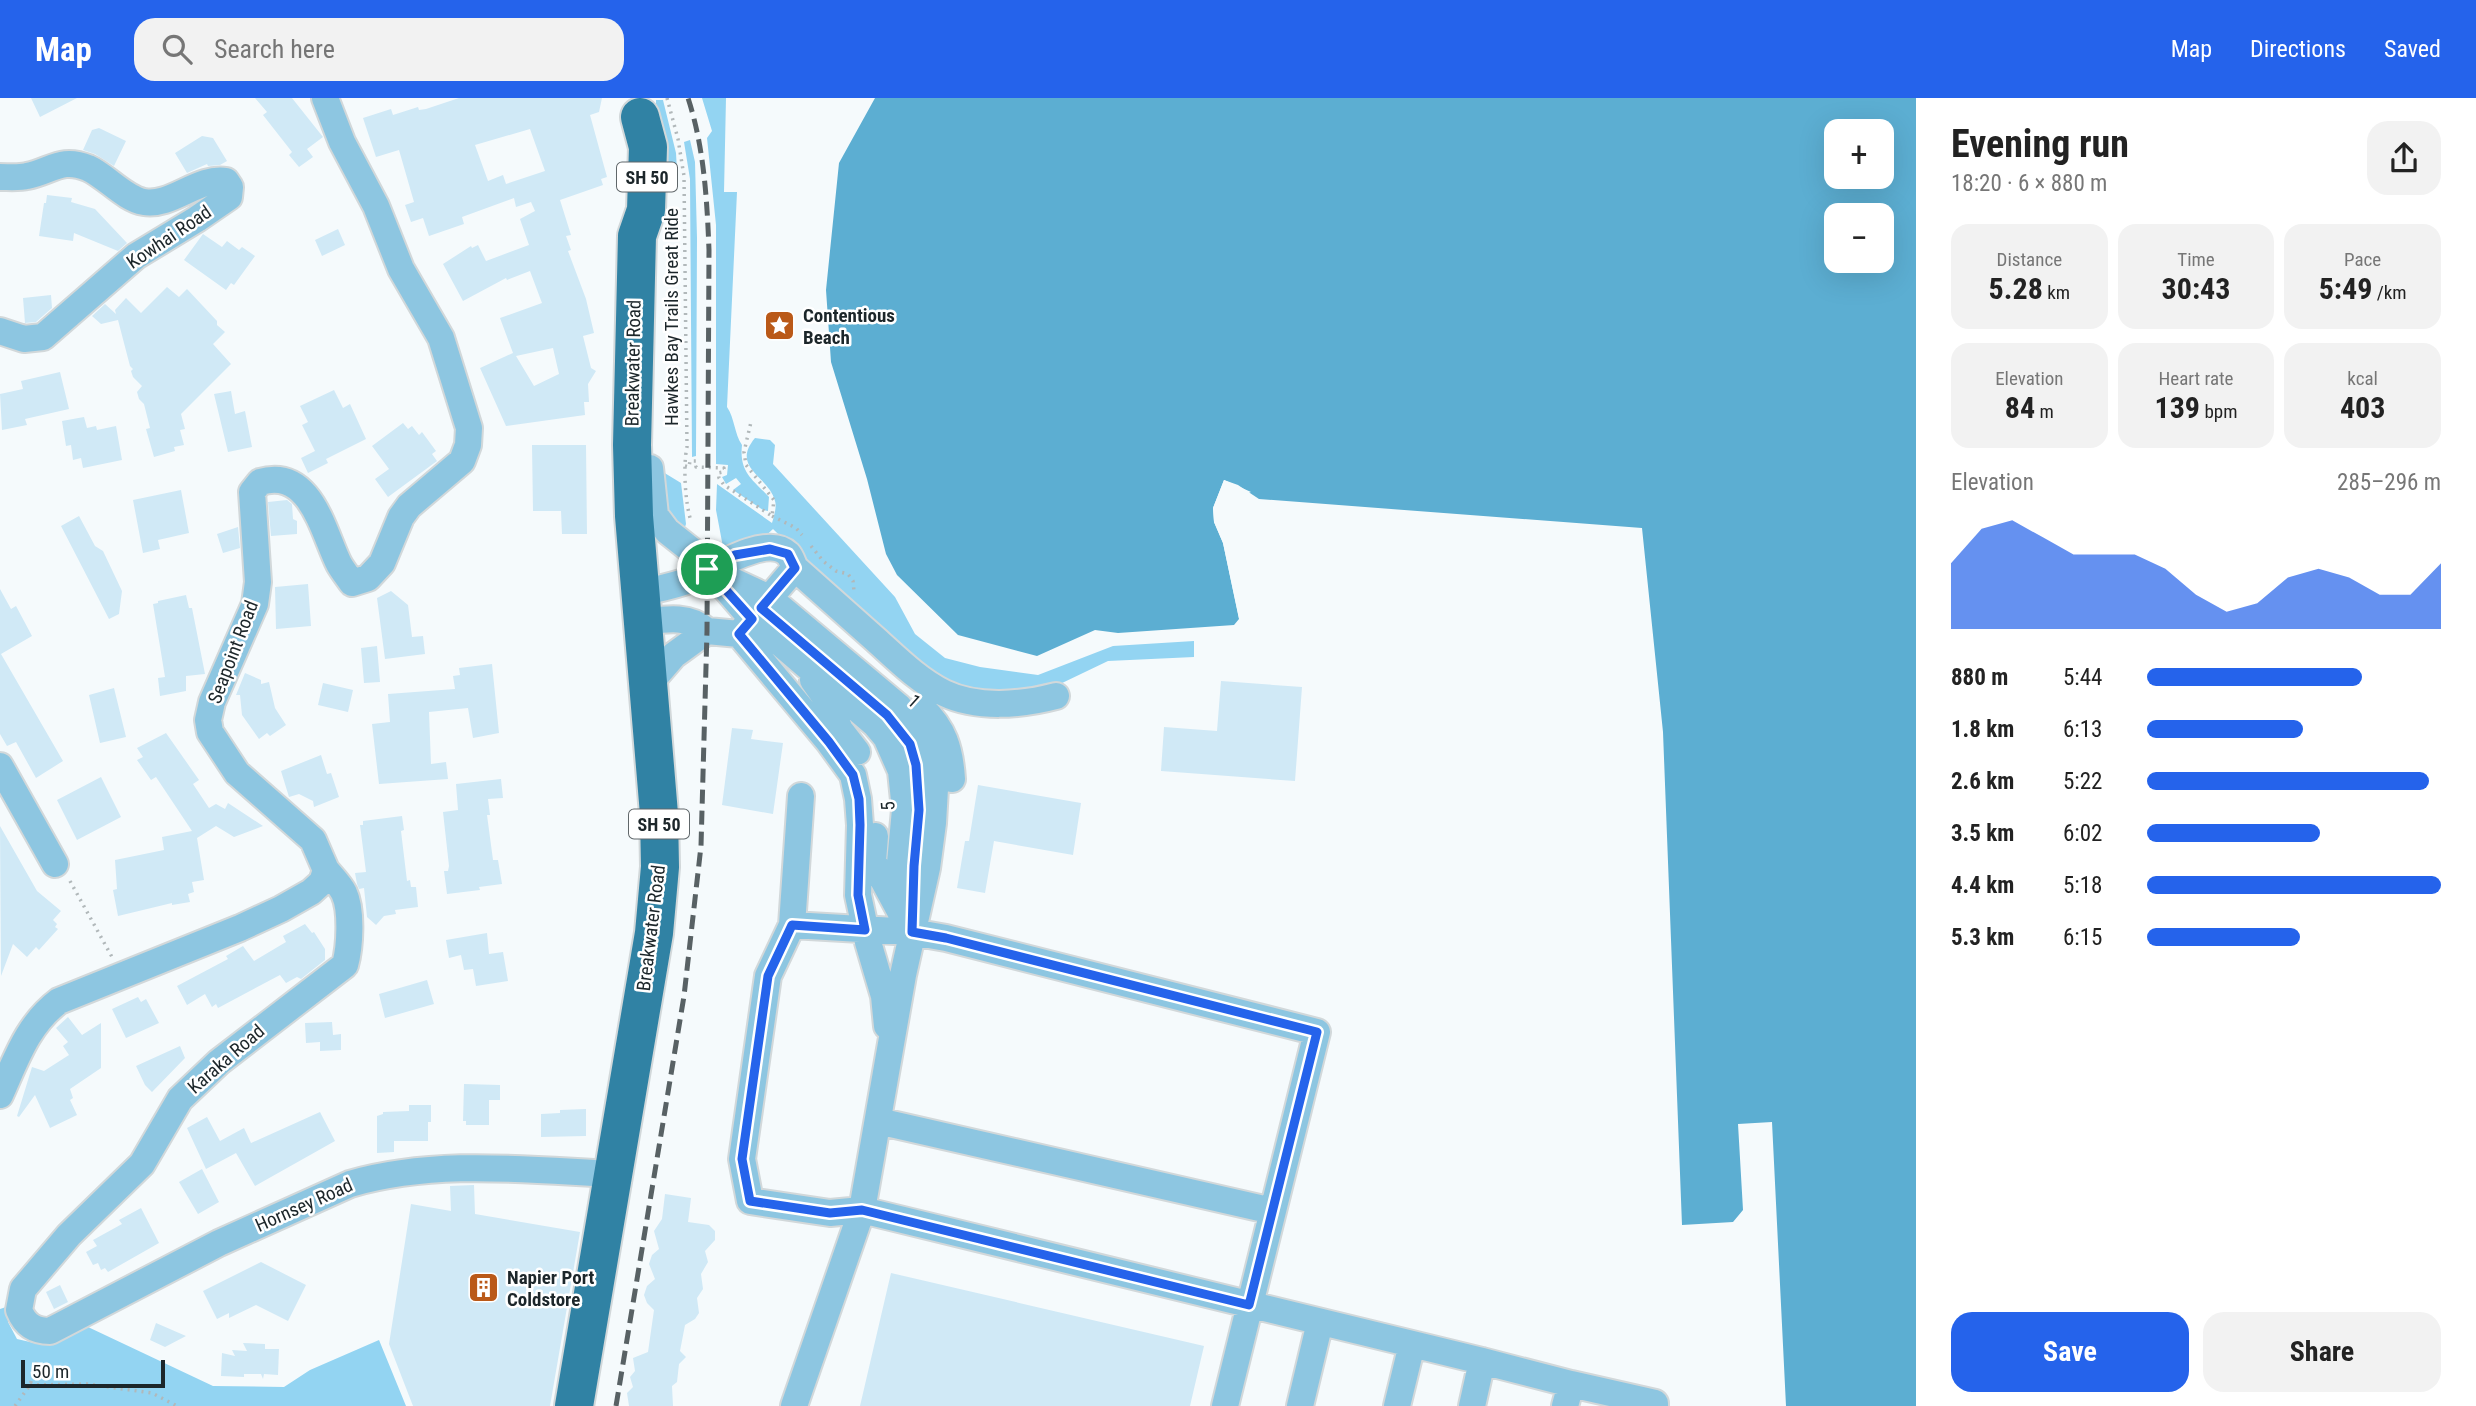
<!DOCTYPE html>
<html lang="en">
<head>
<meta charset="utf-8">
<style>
	body { margin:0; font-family:"Roboto Condensed",sans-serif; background:#f2f2f2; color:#222; height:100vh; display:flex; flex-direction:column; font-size:26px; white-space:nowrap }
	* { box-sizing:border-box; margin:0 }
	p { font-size:23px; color:#767676 }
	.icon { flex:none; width:38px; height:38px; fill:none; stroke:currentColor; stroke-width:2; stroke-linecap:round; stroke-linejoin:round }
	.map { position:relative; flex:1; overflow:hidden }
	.drawer { display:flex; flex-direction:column; background:#fff; width:560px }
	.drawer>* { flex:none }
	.fabs { position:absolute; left:1824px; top:21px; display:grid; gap:14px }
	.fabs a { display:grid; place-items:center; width:70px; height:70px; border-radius:14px; background:#fff; box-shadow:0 7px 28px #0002; font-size:35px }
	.scale { position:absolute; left:21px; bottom:18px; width:144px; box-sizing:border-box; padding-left:7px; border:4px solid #1c262a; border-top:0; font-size:19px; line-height:24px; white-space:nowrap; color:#1c262a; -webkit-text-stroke:5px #fff; paint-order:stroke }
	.pin { position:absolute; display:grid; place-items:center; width:60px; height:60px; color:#fff; margin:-30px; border:4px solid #fff; border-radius:50%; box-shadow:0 2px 7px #0007 }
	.round { display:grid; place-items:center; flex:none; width:74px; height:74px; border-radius:21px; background:#f2f2f2 }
	.head { display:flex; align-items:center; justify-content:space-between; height:119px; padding:0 35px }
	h1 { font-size:38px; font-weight:700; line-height:52px }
	.metrics { display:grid; grid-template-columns:repeat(3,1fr); gap:10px; height:119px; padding:7px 35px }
	.metrics div { display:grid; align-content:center; border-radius:18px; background:#f2f2f2; text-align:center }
	.metrics b { font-size:30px; font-weight:700 }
	.metrics small { font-size:19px; font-weight:400 }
	.metrics p { font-size:19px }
	.chart { height:196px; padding:14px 35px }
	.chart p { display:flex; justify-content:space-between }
	.chart svg { width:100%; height:126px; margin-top:7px; fill:#2563eb; opacity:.7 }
	.button { display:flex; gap:14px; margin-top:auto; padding:14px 35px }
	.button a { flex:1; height:80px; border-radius:21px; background:#2563eb; color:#fff; font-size:28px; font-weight:700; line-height:80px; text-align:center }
	.button a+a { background:#f2f2f2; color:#222 }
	ul { padding:0 35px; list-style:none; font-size:23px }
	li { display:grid; grid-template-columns:112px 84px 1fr; align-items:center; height:52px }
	li i { height:18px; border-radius:9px; background:#2563eb }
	header { display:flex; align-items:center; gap:42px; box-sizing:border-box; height:98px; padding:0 35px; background:#2563eb; color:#fff }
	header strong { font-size:33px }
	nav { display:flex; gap:38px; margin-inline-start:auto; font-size:24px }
	.search { width:490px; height:63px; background:#f2f2f2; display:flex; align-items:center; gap:18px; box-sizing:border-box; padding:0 24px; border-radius:21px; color:#767676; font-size:26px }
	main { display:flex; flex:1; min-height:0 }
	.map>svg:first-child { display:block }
	.green { fill:#93d4f2 }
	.water { fill:#5caed2; fill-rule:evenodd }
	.pier { fill:#f5fafc }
	.building { fill:#d0e9f6; fill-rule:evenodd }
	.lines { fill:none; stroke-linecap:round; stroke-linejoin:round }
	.minor-casing { stroke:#d2d8da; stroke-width:30 }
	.highway-casing { stroke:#d2d8da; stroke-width:42 }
	.path { stroke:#b1b8ba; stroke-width:3.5; stroke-dasharray:2 5; stroke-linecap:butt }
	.minor { stroke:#8dc6e1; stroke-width:26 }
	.highway { stroke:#3082a4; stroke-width:38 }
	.rail { stroke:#586164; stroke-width:5; stroke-dasharray:14 7; stroke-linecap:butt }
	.route-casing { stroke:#fff; stroke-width:14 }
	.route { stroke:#2563eb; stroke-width:9 }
	.labels { text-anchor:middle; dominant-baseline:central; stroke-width:5; stroke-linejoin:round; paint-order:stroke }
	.shield { fill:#fff; stroke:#60676a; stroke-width:2 }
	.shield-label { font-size:18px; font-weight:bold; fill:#1c262a }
	.street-label { font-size:19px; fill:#1c262a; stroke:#fff }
	.poi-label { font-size:19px; font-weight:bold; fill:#1c262a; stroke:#fff; text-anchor:start }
</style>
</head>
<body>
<header>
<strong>Map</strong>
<div class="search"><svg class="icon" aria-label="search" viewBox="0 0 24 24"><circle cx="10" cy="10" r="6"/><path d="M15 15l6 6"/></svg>Search here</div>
<nav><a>Map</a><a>Directions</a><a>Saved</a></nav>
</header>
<main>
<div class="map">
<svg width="1916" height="1308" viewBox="0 0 1916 1308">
	<rect width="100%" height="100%" fill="#f5fafc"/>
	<!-- green -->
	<path class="green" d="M702,0h24l-2,94h13l-10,215c8,12 7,26 15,38 -3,27 10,34 27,52l-1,14 -5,-1 -30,-20 8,-6 -5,-6 -10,6 -4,-7 5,-2 1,-10 -12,-1v-239l-9,-87 5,-7z
		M656,2h7l13,53 1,18 -21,-1z
		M690,42l5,22 2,76 -1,218 -4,1 -2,-278 -6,-37z
		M755,340l15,2 5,5 -2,19 122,133 20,37 30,24 35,9 58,8 75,-29 81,-5v16l-86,4 -48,23 -59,11 -31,-6 -30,-9 -124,-109 -43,-42 -14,13 -36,5 -7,-37 1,-26 55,39c2,-7 5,-16 3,-22 -6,-25 -45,-33 -20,-63z
		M663,374l18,11 5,41 -2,6 -21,-23z
		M9,1208l-1,16 9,17 26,6 45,-18 125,59 71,1 26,-17 69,-30 27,66h-406v-97z"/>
	<!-- water -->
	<path class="water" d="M875,0h1041v1308h-130l-14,-284 -34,2 5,86 -10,12 -51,3 -19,-493 -21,-204 -383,-29 -21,-14 -14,-5 -11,28 1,14 9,21 16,76 -5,6 -116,8 -23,-3 -58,26 -79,-21 -61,-60 -11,-21 -19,-75 -36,-117 -5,-72 13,-127zM1836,33h45v46h-45zM1836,117h45v46h-45z"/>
	<!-- pier -->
	<path class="pier" d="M1224,382l27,12 -5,2 -20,-10 -10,24 1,13 10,22 15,75 -2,5 -17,-80 -9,-21 -1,-14z"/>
	<!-- building -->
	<path class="building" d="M31,0h46l-37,19z
		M255,0h37l31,39 -16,12 6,8 -14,10 -10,-12 3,-3 -29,-37 4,-3z
		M459,0h143l-3,14 -9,3 17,62 -6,2 2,6 -43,15 11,35 -5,1 5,14 -3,1 18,48 8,34 -11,3 8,32 5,3 -8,13 1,18h-5l1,13 -79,11 -26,-58 33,-15 -13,-35 42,-15 -12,-32 -23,9 -1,-2 -43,23 -20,-37 28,-18 1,2 6,-3 8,16 43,-16 -9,-26 15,-8 -4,-9 -15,5 -2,-9 -52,19 2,7 -35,12 -6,-18 -12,4 -6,-17 9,-3 -15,-52 -23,7 -13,-39 28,-9 2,6 25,-8 1,3 7,-1zM530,31l15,42 -39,13 -3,-9 -15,6 -13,-36zM553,250l6,26 -25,12 -18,-30z
		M99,30l27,13 -12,25 -19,-12 -12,-4 9,-20z
		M202,38l11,2 14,23 -7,4 -12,1 -1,-2 -20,9 -12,-20z
		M47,97l25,3 -1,4 24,7 32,34 -9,8 -44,-18 -1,8 -34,-5 5,-33h2z
		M338,131l7,16 -23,11 -7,-16z
		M203,136l19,13 5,-6 12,9 3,-3 13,9 -21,29 -3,-2 -5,7 -42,-30z
		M167,189l12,10 8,-8 30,32v4l8,7 -12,12 18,20 -50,50 4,15 -5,1 4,15 -10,2 1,4 -21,6 -8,-28 4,-1 -6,-24 -5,-5 -2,-7 5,-6 -9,-9 -2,-6 2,-2 -3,-3 -12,-46 -17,4 -9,-8 13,-12 11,10 -1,-4 11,-12 15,15z
		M51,197l1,13 -16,14 -11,1 -2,-25z
		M60,274l9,37 -44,10 2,6 -25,5 -2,-36 23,-5 -2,-8z
		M334,292l9,18 7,-4 16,35 -40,20 2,4 -20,10 -7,-15 14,-7 -13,-26 6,-3 -8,-16z
		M231,293l4,23 10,-3 7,36 -24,5 -14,-58z
		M84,319l3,11 9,-2 1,4 19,-4 6,34 -39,8 -2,-10 -8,2 -2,-15 -5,1 -4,-25z
		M403,325l5,6 4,-3 7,9 3,-3 14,19 -4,3 5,7 -49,36 -13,-18 14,-10 -17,-23z
		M532,347h54l1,89h-25l-1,-23h-28z
		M181,392l8,43 -31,7 2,9 -17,4 -10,-53z
		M287,402l5,4 1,15 4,2v13l-26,2 -3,-34z
		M79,418l16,30 8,5 19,40 -3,23 -10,5 -48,-93z
		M238,429l2,21 -17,5 -6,-19z
		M308,486l3,42 -35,3 -1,-42z
		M0,491l11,20 5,-3 16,30 -31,18 62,107 -27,17 -20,-36 -9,4 -7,-12z
		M391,493l17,14 4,32 11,-1 2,18 -40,5 -8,-61z
		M186,497l3,13h3l13,66 -19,2v15l-26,5 -2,-18 7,-1 -12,-73 5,-1v-2z
		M377,548l3,36 -16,1 -3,-35z
		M492,566l7,69 -26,5 -5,-30 -39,4 2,52 15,-2 2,17 -69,5 -7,-60 18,-2 -2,-28 67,-5 -2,-13 7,-1 -1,-7z
		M245,575l16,7v4l8,-2 6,26 11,17 -16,11 -3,-3 -8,6 -17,-24 -2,-20h-4z
		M1221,583l81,6 -7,94 -134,-10 3,-44 53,4z
		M323,585l30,7 -5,22 -30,-7z
		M114,590l12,49 -26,6 -11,-48z
		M732,630l21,2 -2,9 32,4 -10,71 -51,-9z
		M166,635l33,47 -6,4 16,24 7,-4 9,5 3,-6 35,23 -29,11 -18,-11 -19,12 7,42 -12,2 2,10 -6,2 2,8 -18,3v-2l-54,13 -5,-26 4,-1 -2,-29 49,-10 -2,-13 30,-6 -36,-54 -5,3 -14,-20 6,-3 -6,-9z
		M321,657l6,19 4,-1 8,24 -25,10 -1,-6 -14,-7 -10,3 -8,-26z
		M101,679l20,40 -44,23 -20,-40z
		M501,681l2,19 -15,1 2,16h-3l6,45h5l4,24 -23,3 1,3 -33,4 -3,-23h4l1,-5 -6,-54 15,-2 -2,-26z
		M978,687l103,18 -8,52 -79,-14 -9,52 -28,-5 8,-47h4z
		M402,718l2,14 -3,1 6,50 3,-1 1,7h5l2,20 -23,3 1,4 -12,2 -8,9 -9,-8 -3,-29 -5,1 -2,-5 -2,-11 11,-1 -6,-47h3v-4z
		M0,728l37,65 24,20 -8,9 4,4 -2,3 3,2 -19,21 -3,-3 -9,10 -14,-13 -12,32z
		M305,826l7,9 2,-1 11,17v11l-24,19 -4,-2 -11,6 -6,-8 -62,33 -2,-4 -4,3 -7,-13 -18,11 -10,-19 51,-27 -2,-3 17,-10 11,15 32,-19 -3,-6z
		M487,835l2,21 14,-2 5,29 -32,5 -3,-17 -9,1 -3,-15 -12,3 -3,-18z
		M427,882l7,24 -49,14 -6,-24z
		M138,899l3,5 5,-3 13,24 -33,15 -14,-29z
		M68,919l14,18 19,-12v45l-31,21 3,9 -3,2 7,15 -27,13 -15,-33 -16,22 -2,-1 15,-49 12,4 25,-16 -6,-9 5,-4 -12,-14z
		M332,924l1,13 8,-1v16l-21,1v-9l-14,1 -1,-20z
		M180,948l5,12 -33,34 -7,-7 -9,-19z
		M464,986l36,1v15h-11v25h-23v-4h-3z
		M409,1007h22v17h-3v19h-34v11l-17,1v-37l6,-2v-2l26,-1z
		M586,1011v27l-45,1v-23l19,-1v-3z
		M320,1014l15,29 -80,45 -19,-33 -30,16 -19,-41 20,-11 13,24 24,-13 7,15z
		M202,1071l17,33 -21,12 -19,-32z
		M474,1087l1,29 105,18 -30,174h-137l-24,-62 22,-140 40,7 -1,-25z
		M665,1096l26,4 -3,24 21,3 6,6v9l-10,11 3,11 -7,12 2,15 -6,9 2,15 -4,6 -10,6 -5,26 6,6 -7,7 -2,18 -5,4 1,20h-44l-2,-13 6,-6 -3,-10 5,-6 -2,-13 15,-6 6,-42 -7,-7 -3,-8 3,-9 8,-7 -6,-15 3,-9 7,-6 -5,-18 8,-12z
		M141,1110l18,35 -51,29 -3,-4 -4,2 -3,-7 -5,2 -7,-13 11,-6 -4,-6 29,-16 -3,-4z
		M261,1164l45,23 -18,36 -32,-16 -27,13v-5l-12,6 -14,-28z
		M891,1175l313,73 -14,60h-330z
		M60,1187l8,17 -14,7 -8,-17z
		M156,1225l30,13 -21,11 -15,-7z
		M243,1245l22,1v5h14l-1,26 -14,-1 -1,5 -2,-5h-17v3l-23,-1 1,-23 13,3 -3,-6 15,1z"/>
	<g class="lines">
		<defs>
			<path id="minor" d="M0,79c9,0 19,1 27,-1 25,-5 34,-19 61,-8 18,8 37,31 56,34 27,5 55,-26 82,-21l4,6 -1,10 -32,22 -61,37 -93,81 -19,2 -24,-8
				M650,370l5,47 12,16 29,23 56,65 123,105 11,13 15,34 4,39 -5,53 10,57
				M707,471l62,29 130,109 26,31 11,33 -3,52 -6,45 -24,107 -41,235 -68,196
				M640,495c17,-4 35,-7 52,-14 19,-9 75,-46 96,-25 3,3 5,10 7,14 27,24 54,48 81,72 21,19 43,41 68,53 33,16 78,12 112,3
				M642,524c24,-3 47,-7 65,9
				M739,536l90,108 24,33 5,24 2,26 -2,70 10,47 16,54 3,30
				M813,582l12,17 15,33 17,22
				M649,586l25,-29 33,-24 32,3 56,-66
				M922,610c22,21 28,41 30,71
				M0,668l55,98
				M801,698l-9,129 -24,51 -26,183 8,42 80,12 32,-3 620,151 89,23 -6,22
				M875,738l-2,25 28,52
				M326,772c6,7 14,15 18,23 8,17 6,54 1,72l-126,97 -39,37 -38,65 -73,71 -46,54 -4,21c6,15 15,21 31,21l169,-88 131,-59c86,-25 177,-14 265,-10
				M792,827l120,7 34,6 371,94 -92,374
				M0,997c16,-35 27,-70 59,-94l181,-73 41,-19 30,-17 11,-10 4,-12 -13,-30 -76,-67 -27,-41 -2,-12 4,-18 43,-98 3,-22 -6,-90 8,-10c51,-15 63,50 79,82 4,7 9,13 13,19l16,-5 14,-15 19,-46 8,-11 53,-45 6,-16 1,-17 -28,-90 -40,-69 -25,-63 -34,-64 -17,-44
				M878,1023l395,90
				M1571,1286l84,19v3
				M1300,1308l20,-84
				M1397,1308l15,-62
				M1472,1308l10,-45"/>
			<path id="highway" d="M574,1308l80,-473 6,-66 -1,-53 -25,-298 -2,-71 5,-209 9,-26 2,-63 -8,-30"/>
		</defs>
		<!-- minor casing -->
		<use href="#minor" class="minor-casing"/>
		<!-- highway casing -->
		<use href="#highway" class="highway-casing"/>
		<!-- path -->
		<path class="path" d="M667,0l11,41 6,37 3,271c-4,18 -2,56 4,74
			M685,368l4,1 1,-6h6v6l28,1 -1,4 -5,1 1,5 5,7 48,31 2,-16 -28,-35 -2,-13 7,-30
			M772,418l24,12 6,7
			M811,448l12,15 13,10 12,3 5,7 1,10
			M70,783l42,76
			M30,1287l57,-1 65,9 25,13
			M15,1308l15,-21 7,-23"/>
		<!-- minor -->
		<use href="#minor" class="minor"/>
		<!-- highway -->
		<use href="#highway" class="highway"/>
		<!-- rail -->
		<path class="rail" d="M616,1308l68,-410 17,-150 6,-215 2,-381c-2,-51 -5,-103 -21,-152"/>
	</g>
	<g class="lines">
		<defs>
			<path id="route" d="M770,451l18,5 7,14 -34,40 126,107 23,29 6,21 3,45 -5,56 -2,66 34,6 371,94 -68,273 -387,-95 -32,3 -80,-12 -8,-42 26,-183 24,-51 73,5 -7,-35 2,-70 -1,-26 -6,-24 -24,-33 -90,-108 13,-15 -45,-50 28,-14z"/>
		</defs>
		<!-- route casing -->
		<use href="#route" class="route-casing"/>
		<!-- route -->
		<use href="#route" class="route"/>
	</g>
	<!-- icons -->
	<defs>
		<symbol id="sight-square" viewBox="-11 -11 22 22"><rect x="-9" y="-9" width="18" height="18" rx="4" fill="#ba5918" stroke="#fff"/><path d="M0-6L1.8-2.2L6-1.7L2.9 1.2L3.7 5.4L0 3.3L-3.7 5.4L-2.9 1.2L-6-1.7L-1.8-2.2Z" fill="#fff"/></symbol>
		<symbol id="building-square" viewBox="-11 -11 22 22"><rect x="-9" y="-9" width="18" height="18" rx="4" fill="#ba5918" stroke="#fff"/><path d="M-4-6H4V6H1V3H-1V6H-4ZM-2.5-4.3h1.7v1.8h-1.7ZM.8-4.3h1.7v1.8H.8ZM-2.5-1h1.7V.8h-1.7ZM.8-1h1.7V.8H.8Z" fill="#fff"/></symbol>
	</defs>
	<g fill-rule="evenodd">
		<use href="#sight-square" x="762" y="210" width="35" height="35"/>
		<use href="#building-square" x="466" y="1172" width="35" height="35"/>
	</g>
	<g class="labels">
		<!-- shield labels -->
		<g class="shield">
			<rect x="617" y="64.5" width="60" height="29" rx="5"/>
			<rect x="629" y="711.5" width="60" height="29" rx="5"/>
		</g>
		<g class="shield-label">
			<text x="647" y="79">SH 50</text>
			<text x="659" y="726">SH 50</text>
		</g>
		<!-- street labels -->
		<g class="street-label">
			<text transform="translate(169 139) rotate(-34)">Kowhai Road</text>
			<text transform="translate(671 219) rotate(-90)">Hawkes Bay Trails Great Ride</text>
			<text transform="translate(633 265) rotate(-89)">Breakwater Road</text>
			<text transform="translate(233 554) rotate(-69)">Seapoint Road</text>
			<text transform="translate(914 603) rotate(42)">1</text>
			<text transform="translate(888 708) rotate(-94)">5</text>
			<text transform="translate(651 830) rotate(-83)">Breakwater Road</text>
			<text transform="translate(226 961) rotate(-41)">Karaka Road</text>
			<text transform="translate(304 1107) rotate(-24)">Hornsey Road</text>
		</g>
		<!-- poi labels -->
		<g class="poi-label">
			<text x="803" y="217">Contentious<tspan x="803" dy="22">Beach</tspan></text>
			<text x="507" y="1179">Napier Port<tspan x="507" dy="22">Coldstore</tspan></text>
		</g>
	</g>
</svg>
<div class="fabs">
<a>+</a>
<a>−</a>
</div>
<div class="scale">50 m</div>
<div class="pin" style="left:707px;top:471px;background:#1e9e55"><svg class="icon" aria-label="arrive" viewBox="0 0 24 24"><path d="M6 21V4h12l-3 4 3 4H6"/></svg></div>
</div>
<section class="drawer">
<div class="head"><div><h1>Evening run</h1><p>18:20 · 6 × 880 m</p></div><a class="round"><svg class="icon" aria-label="share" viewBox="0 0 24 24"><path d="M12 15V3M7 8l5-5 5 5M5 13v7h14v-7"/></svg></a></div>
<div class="metrics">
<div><p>Distance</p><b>5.28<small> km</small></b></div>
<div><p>Time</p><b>30:43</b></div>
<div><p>Pace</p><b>5:49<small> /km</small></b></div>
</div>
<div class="metrics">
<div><p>Elevation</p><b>84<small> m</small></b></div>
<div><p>Heart rate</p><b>139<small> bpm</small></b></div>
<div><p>kcal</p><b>403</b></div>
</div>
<div class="chart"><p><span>Elevation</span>285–296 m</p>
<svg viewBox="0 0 160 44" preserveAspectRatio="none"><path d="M0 44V21L10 9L20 6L30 12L40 18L50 18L60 18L70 23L80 32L90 38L100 35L110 26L120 23L130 26L140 32L150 32L160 21V44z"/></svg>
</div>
<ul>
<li><b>880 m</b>5:44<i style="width:73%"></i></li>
<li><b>1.8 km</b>6:13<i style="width:53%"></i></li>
<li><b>2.6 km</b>5:22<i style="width:96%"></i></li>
<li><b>3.5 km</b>6:02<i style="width:59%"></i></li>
<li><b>4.4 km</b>5:18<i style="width:100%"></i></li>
<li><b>5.3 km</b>6:15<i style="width:52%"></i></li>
</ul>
<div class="button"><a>Save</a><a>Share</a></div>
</section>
</main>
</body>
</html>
